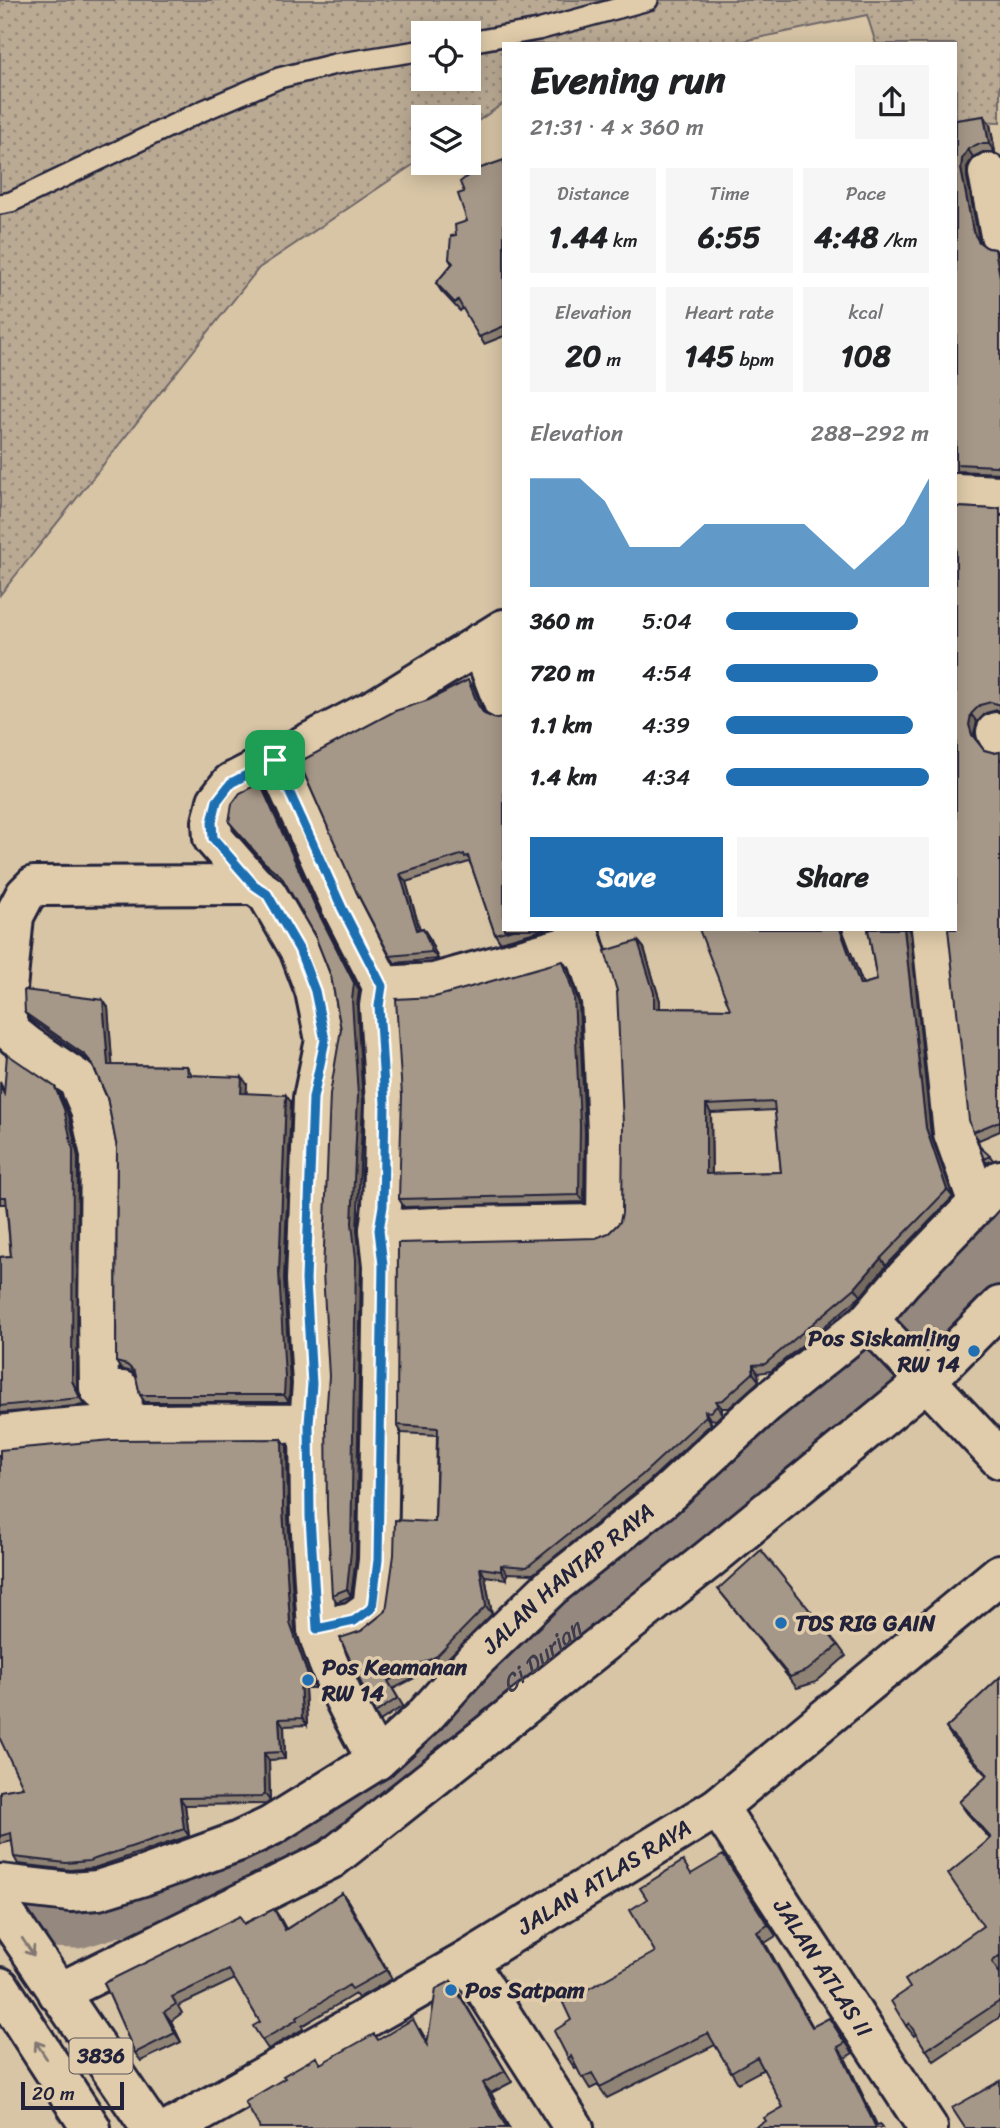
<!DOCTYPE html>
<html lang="en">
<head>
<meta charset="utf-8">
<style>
	body { margin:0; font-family:Sriracha,sans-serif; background:#f6f6f6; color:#202124; height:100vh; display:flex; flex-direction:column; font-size:26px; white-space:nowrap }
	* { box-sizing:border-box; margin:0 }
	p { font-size:23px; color:#757577 }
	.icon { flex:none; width:38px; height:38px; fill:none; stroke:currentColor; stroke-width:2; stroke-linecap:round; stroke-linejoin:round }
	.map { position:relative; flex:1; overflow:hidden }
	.panel { position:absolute; left:502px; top:42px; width:455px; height:889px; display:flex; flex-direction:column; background:#fff; border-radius:0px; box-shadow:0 4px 18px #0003 }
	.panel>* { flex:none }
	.tools { position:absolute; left:411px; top:21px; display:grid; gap:14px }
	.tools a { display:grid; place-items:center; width:70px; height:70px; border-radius:0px; background:#fff; box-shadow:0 4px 18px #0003; font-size:35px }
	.scale { position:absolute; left:21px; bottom:18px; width:103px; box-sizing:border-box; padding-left:7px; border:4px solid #22223b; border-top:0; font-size:19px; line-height:24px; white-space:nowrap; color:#22223b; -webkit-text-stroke:5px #e0ccaa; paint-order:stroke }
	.pin { position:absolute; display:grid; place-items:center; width:60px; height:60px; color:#fff; margin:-30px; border-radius:14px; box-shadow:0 4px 10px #0006 }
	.round { display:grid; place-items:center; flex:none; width:74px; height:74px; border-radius:0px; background:#f6f6f6 }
	.head { display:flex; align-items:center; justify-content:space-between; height:119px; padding:0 28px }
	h1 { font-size:38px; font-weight:800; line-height:52px }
	.stats { display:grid; grid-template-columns:repeat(3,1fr); gap:10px; height:119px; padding:7px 28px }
	.stats div { display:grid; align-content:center; border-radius:0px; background:#f6f6f6; text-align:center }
	.stats b { font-size:30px; font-weight:800 }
	.stats small { font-size:19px; font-weight:400 }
	.stats p { font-size:19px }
	.chart { height:196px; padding:14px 28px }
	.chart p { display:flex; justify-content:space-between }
	.chart svg { width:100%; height:126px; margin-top:7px; fill:#1f6fb2; opacity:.7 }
	.cta { display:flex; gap:14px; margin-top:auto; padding:14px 28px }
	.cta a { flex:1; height:80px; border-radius:0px; background:#1f6fb2; color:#fff; font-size:28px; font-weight:800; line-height:80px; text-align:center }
	.cta a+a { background:#f6f6f6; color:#202124 }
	ul { padding:0 28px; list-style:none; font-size:23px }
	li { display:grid; grid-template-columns:112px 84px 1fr; align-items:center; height:52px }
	li i { height:18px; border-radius:9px; background:#1f6fb2 }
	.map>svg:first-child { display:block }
	.grass { fill:url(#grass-dots); stroke:#6e6668; stroke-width:2; fill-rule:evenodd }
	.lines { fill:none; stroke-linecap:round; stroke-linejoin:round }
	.river { stroke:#95887f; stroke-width:61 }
	.lane-casing { stroke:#22223b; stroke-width:24 }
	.street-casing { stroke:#22223b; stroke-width:44 }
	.primary-casing { stroke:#22223b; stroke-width:44 }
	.lane { stroke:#e0ccaa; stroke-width:19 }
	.street { stroke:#e0ccaa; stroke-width:38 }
	.primary { stroke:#e0ccaa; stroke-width:38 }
	.wall { fill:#8f8375; stroke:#22223b; stroke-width:2; fill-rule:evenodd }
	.shaded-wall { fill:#746a5f; stroke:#22223b; stroke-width:2 }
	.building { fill:#a69888; stroke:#22223b; stroke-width:2; fill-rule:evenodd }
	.oneway { stroke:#817772 }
	.route-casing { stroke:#fff; stroke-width:14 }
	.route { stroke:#1f6fb2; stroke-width:9 }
	.poi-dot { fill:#1f6fb2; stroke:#e0ccaa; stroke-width:2.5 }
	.labels { text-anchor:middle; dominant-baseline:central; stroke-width:7; stroke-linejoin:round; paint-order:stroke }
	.shield { fill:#e0ccaa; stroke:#5b555c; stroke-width:2 }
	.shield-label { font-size:21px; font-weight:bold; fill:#22223b }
	.poi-label { font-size:23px; font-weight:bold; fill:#22223b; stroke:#e0ccaa; text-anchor:start }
	.street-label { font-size:23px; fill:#22223b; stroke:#e0ccaa }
	.water-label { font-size:24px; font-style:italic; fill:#3f3c4c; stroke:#e0ccaa }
</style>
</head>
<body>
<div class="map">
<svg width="1000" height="2128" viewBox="0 0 1000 2128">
	<defs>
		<pattern id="grass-dots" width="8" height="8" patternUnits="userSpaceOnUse" patternTransform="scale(1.75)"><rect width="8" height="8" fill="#baaa94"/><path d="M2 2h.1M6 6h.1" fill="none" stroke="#978a7a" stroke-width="1.8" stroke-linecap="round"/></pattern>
	</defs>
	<rect width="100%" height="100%" fill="#d8c5a6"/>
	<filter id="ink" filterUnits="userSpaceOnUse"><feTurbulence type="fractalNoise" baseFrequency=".0143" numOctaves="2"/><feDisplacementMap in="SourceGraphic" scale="14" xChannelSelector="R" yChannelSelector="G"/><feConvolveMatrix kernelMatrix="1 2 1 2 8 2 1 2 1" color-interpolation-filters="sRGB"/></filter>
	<g filter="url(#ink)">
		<!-- grass -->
		<path class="grass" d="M0,0h1000v122l-44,-1v-77h-80l-9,-29 -138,29h-225v59l-35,24v-10h-45l-1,41 -164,110 -259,327zM424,33h45v46h-45z"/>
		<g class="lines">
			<!-- river -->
			<path class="river" id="s1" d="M0,1915l76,3 185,-56 176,-116 364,-311 199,-192"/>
			<defs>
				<path id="lane" d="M469,42l69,-12 110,-30
					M0,204l11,-2 191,-91 77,-33 56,-14 89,-14"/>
				<g id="street">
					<path d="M988,173l12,62"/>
					<path d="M956,493l44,2"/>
					<path d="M480,643l24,62"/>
					<path d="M996,732l4,7"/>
					<path d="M276,760l66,148 40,78 -3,20 6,97 -3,103 -3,24 4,35 -5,295 -6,48 -18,13 -37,8"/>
					<path d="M931,929l22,204 25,70"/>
					<path d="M382,986l52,-3 148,-41"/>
					<path d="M379,1230l77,-4 145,-2 5,-4 1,-88 -6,-132 -23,-71"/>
					<path d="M869,1320l131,139"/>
					<path d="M124,1426l-2,-35h-20l-3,-3 -1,-73 2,-160 -10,-46 -13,-30 -49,-33 -15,-12 -6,-10v-35l7,-73 11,-21 9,-9 220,-1"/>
					<path d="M0,1435c102,-14 206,-12 309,-11"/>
					<path d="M377,1760c-23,-40 -48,-86 -60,-131l-7,-112 -1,-93 3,-40 -6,-104 7,-182 12,-58 -10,-49 -16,-42 -32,-55 -13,-9 -41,-47 -1,-16 5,-21 14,-18 147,-76 126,-78"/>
					<path id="s2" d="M718,1807l210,321"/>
					<path id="s3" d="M0,1884l70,8 28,-2 45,-14 94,-34 34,-16 106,-66 45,-41 53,-59 77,-74 110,-87 102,-94 105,-85 33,-39 98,-101"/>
					<path d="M467,1961l107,167"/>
					<path d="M58,1993l273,-134 377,-299 218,-179 74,-75"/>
					<path id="s4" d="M173,2128l294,-167 251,-154 282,-233"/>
				</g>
				<path id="primary" d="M0,1906l151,222
					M0,1987l91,141"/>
			</defs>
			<!-- lane casing -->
			<use href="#lane" class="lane-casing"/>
			<!-- street casing -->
			<use href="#street" class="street-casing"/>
			<!-- primary casing -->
			<use href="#primary" class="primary-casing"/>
			<!-- lane -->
			<use href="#lane" class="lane"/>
			<!-- street -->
			<use href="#street" class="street"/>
			<!-- primary -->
			<use href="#primary" class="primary"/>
		</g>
		<!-- wall -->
		<path class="wall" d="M984,116l6,8 5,28h-12l-10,5 -6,10v10l12,63 2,3 6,5 8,1 5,7v217l-44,-2v-351z
			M504,160v176l-20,8 -21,-36 -3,3 -19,-20 -5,-8 16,-19 -3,-5 7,-24 11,-14 -3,-29z
			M956,507l38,2 6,-1v203l-3,-1 -11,3 -9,9 -3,11 3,8 7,9 11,3 5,-1v379l-21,9 -6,-8z
			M474,688l9,24 13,7 8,210h42l-46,13 -5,-8 -24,-69 -2,-3 -63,20 14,47 3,-1 5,8 10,23 -43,4 -5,-7 -34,-65z
			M260,783l5,7 57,127 37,73 -2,17 6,96 -6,127 4,36 -5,292 -5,38 -14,6 -5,-7 -3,-219 12,-347 -10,-53 -18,-45 -29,-49 -15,-13 -40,-47z
			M842,929l21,55 14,-4 -9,-51h42l21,206 22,62 -67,69 -25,30 -90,75 -13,2 1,8 -30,27h-7v6l-6,6 -6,-1 1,5 -63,58 -115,92 -26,-1v6l-22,-3 7,38 -50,50 -49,25 10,17 -23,15 -5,-8 -14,-82 25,-20 49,-89 2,-87 -35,-2 -5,-8 199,-187 13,-5 11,-11 2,-9 16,-272 6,7 16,53v7l70,1zM775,1110l6,62 -69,2 -1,-61z
			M568,969l11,35 6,128 -1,70 -180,5 -5,-8 36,-202z
			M108,1007l4,58 75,1 5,9 55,9 -1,10 45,8 -7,177 6,105 -1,18h-144l-5,-7 -4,-20 -4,-3 -11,-3 -5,-7 1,-214 -10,-51 -14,-32 -3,-4 -60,-42 -5,-6z
			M0,1082l4,9 51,-4 4,7 10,22 9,41 -1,231 8,17 -85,8v-156l11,-1 -5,-52h-6z
			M990,1156l3,4 -6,3 -3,-4z
			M282,1439l5,7 1,71 7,113 20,58h-10l2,37 -23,1 1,33 -16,1 1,41 -4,3 -81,1 4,31 -95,32 -24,2 -52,-6 -4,-7 -2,-16 -12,3v-53l23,-4z
			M718,1589l120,56 8,11 -30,26 -19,6z
			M1000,1677v340l-66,44 -18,-27 -2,2 -8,-10 4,-38 73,-62 7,-87 -23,-26 -8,-11 28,-26 -34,-37 -7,-11z
			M730,1866l46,70 -11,7 48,84 16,-9 24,35 -8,5 32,67 6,3 -117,-7 17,-14 -19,-38 -26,14 -23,-38 -108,53 -9,-13 -8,4 -13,-21 -2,1 -7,-11 3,-38 84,-68 37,-78z
			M342,1893l6,8 44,78 -34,19 -3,-4 -53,32 1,3 -35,20 -6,-9 -2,-18 -25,-43 -57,27 4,7 -11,8 10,21 -40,19 -6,-8 -31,-70 141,-60 29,-14 6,9 6,11z
			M451,1981l61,101 -21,11 18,35h-249l56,-71 5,7 57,-24 42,-11 8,14z"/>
		<!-- shaded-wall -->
		<path class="shaded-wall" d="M984,116l6,8 5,28 -6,-8z
			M968,149l5,8 -6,10v10l12,63 5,10 -11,-18 -12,-63 1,-10z
			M995,249l5,7v21z
			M468,680l6,8 10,25 -6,-8z
			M971,714l6,8 -3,11 3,10 -5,-8 -3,-10z
			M260,783l5,7 57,127 37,73 -2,17 6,96 -6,127 4,36 -5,292 -5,38 -4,-7 5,-366v-223l-35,-90z
			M400,874l6,8 16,56 -5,-8z
			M423,928l5,8 10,23 -6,-7z
			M840,929h2l24,64 -6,-8z
			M904,929h6l21,206 22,62 -6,-7 -21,-62z
			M638,941l6,7 16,53v15l-6,-8z
			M563,961l5,8 11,35 6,128 -1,70 -5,-7z
			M103,1000l5,7 5,65 -5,-7z
			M242,1077l5,7 -1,16 -5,-7z
			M55,1087l4,7 10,22 9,41 -1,231 8,17 -5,-7 -8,-17z
			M286,1095l5,7 -7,177 6,105 -1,18 -5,-7 -5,-123z
			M706,1105l5,8 1,69 -6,-8z
			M881,1258l5,8 -25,30 -6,-8z
			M753,1365l5,8 1,8 -6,-8z
			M716,1401l6,7v6l-5,-8z
			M705,1411l5,8 1,5 -5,-8z
			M282,1439l5,7 1,71 7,113 20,58 -5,-7 -20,-58 -7,-113z
			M501,1565l6,8v6l-6,-8z
			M480,1568l5,8 7,38 -6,-8z
			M300,1681l5,7 2,37 -5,-7z
			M279,1719l5,7 1,33 -4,-7z
			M264,1753l5,7 1,41 -5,-7z
			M180,1798l5,7 4,31 -5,-7z
			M342,1893l6,8 44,78 -6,-9z
			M274,1909l6,9 11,21 -6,-9z
			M757,1932l8,11 54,95 -7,-11z
			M451,1981l7,10 54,91 -7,-11z
			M164,2012l7,9 10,21 -6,-9z
			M838,2047l7,11 33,70h-2z
			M483,2083l8,10 18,35 -3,-1z"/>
		<!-- building -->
		<path class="building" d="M984,116l5,28h-11l-10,5 -6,10 -1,10 12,63 6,10 8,6 8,1 5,28v190l-4,-1 -40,-2v-344z
			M504,160v166l-25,11 -21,-37 -3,3 -19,-20 17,-20 -4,-4 2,-23 5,-1 -1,-10 12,-4 -9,-27 6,-2 -4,-10 15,-12z
			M956,507l38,2 6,-1v197l-9,-3 -11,3 -9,9 -2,11 3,10 12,15 11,3 5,-1v369l-27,11 -4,-12 -21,-191h8z
			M468,680l10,25 6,9 12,5 8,-1v211h9l-18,5 -27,-78 -3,1 -1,-3 -64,20 17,56 6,-2 9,24 -42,4 -34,-65 -57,-129 96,-51 34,-11z
			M260,783l57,127 37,73 -2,17 6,96 -6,127 4,36 -5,292 -4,38 -15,6 -5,-86 -1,-91 3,-42 -6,-103 7,-179 11,-65 -10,-53 -18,-45 -32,-55 -17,-14 -35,-40 3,-18 8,-11z
			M699,929h141l20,56 17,-5 -9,-51h36l22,199 21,62 -66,68 -26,30 -90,76 -12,1v8l-30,27 -7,1 1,5 -7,6 -5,-1 1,5 -64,59 -115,92 -26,-2v6l-21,-3 6,38 -49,50 -49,25 10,17 -23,15 -35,-75 21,-7 25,-20 8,-56 1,-35 40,2 3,-94 -41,-3 1,-182 198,-5 13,-5 11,-11 2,-9 1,-89 -6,-133 -12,-40 33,-10 16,52v15l76,1zM774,1102l7,70 -75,2v-69z
			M563,961l11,35 6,129 -1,70 -180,4 3,-103 -6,-97 39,-2z
			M24,990l79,10 5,65 79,1 1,9 54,2 -1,16 45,2 -7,177 6,105 -1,18h-144l-5,-23 -8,-7 -11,-3 1,-214 -10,-51 -15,-34 -7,-8 -60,-42z
			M7,1054l48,33 9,22 9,41 -1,231 8,17 -80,8v-149l11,-1 -5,-59h-6v-111l4,8z
			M979,1146l11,10 -6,3z
			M282,1439l1,71 7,113 20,58h-10l2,37 -23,1 2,33 -17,1 1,41 -4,3 -81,1 4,31 -95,32 -23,2 -52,-6 -3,-24 -11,3v-45l23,-4 -23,-48v-289l112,-10z
			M761,1550l77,95 -30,25 -18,7 -72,-88z
			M1000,1677v278l-8,7 8,12v27l-74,49 -17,-27 -3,3 -15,-25 19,-13 -5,-8 78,-54 -35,-52 43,-36 -32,-36 29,-27 -42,-47z
			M723,1855l45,70 -11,7 55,95 17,-9 16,25 -7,4 37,79 5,-2 2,4h-129l13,-7 -2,-3 19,-11 -26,-50 -26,15 -23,-39 -108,54 -8,-14 -10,5 -11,-22 -3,2 -14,-27 17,-11 -8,-17 92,-51 -25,-42 17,-11 -7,-11 43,-27 8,13z
			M342,1893l44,77 -34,19 -3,-4 -53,33 1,2 -35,20 -9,-14 7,-4 -31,-52 -57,27 4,7 -12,8 11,21 -40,20 -31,-70 136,-67 4,8 30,-15 11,21z
			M451,1981l54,90 -22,12 23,44 -2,1h-244l-15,-26 40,-24 -2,-2 33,-19 4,7 54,-30 4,6 35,-21 14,26 9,-56z
			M1000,2081v47h-35l-13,-20z"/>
		<!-- one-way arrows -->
		<defs><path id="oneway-shaft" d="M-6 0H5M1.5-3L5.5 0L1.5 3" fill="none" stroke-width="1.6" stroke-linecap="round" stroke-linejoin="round" transform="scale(1.75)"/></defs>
		<g class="oneway">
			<use href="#oneway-shaft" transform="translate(28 1947) rotate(56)"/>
			<use href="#oneway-shaft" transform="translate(41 2050) rotate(-123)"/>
		</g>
	</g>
	<g class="lines" filter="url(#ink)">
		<defs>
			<path id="route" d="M275,760l67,148 40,78 -3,20 6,97 -2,103 -4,24 4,35 -5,295 -6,48 -18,13 -37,8 -7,-112 -1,-93 3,-40 -6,-104 7,-182 12,-58 -10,-49 -16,-42 -32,-55 -13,-9 -41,-47 -1,-16 5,-21 14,-18z"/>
		</defs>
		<!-- route casing -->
		<use href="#route" class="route-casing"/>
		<!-- route -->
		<use href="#route" class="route"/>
	</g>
	<!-- markers -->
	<g class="poi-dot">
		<circle cx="974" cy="1351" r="7"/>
		<circle cx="781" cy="1623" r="7"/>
		<circle cx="308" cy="1680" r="7"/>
		<circle cx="451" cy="1990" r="7"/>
	</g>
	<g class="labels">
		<!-- shield labels -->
		<rect class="shield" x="69.5" y="2038.5" width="63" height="35" rx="5"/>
		<g class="shield-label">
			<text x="101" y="2056">3836</text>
		</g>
		<!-- poi labels -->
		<g class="poi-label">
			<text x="960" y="1338" text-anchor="end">Pos Siskamling<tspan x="960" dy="26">RW 14</tspan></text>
			<text x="795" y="1623">TDS RIG GAIN</text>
			<text x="322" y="1667">Pos Keamanan<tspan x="322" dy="26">RW 14</tspan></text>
			<text x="465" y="1990">Pos Satpam</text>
		</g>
		<!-- street labels -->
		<g class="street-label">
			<text stroke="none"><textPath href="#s3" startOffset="672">JALAN HANTAP RAYA</textPath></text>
			<text stroke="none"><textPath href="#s4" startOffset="499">JALAN ATLAS RAYA</textPath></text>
			<text stroke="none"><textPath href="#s2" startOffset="192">JALAN ATLAS II</textPath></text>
		</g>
		<!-- water labels -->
		<g class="water-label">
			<text stroke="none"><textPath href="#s1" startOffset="618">Ci Durian</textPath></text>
		</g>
	</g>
</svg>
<div class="tools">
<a><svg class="icon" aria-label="locate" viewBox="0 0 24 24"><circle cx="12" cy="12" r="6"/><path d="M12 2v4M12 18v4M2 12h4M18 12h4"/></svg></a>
<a><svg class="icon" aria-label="layers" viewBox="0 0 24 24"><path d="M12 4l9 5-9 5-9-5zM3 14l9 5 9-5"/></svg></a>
</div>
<div class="scale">20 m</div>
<div class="pin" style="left:275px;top:760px;background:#1e9e55"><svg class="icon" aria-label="arrive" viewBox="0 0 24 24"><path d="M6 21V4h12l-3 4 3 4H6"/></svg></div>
<section class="panel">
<div class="head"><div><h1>Evening run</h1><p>21:31 · 4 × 360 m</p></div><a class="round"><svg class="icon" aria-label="share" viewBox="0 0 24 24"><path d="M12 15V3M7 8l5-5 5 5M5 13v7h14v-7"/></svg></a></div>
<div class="stats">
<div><p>Distance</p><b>1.44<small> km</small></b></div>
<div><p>Time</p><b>6:55</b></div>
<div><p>Pace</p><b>4:48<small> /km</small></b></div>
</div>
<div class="stats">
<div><p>Elevation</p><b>20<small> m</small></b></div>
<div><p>Heart rate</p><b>145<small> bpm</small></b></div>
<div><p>kcal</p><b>108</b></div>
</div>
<div class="chart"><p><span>Elevation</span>288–292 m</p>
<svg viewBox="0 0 160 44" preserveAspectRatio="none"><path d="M0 44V6L10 6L20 6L30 14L40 30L50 30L60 30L70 22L80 22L90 22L100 22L110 22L120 30L130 38L140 30L150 22L160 6V44z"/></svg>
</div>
<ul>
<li><b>360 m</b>5:04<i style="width:65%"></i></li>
<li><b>720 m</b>4:54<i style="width:75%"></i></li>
<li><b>1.1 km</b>4:39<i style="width:92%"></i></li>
<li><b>1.4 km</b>4:34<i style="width:100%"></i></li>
</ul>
<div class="cta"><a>Save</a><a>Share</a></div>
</section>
</div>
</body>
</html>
